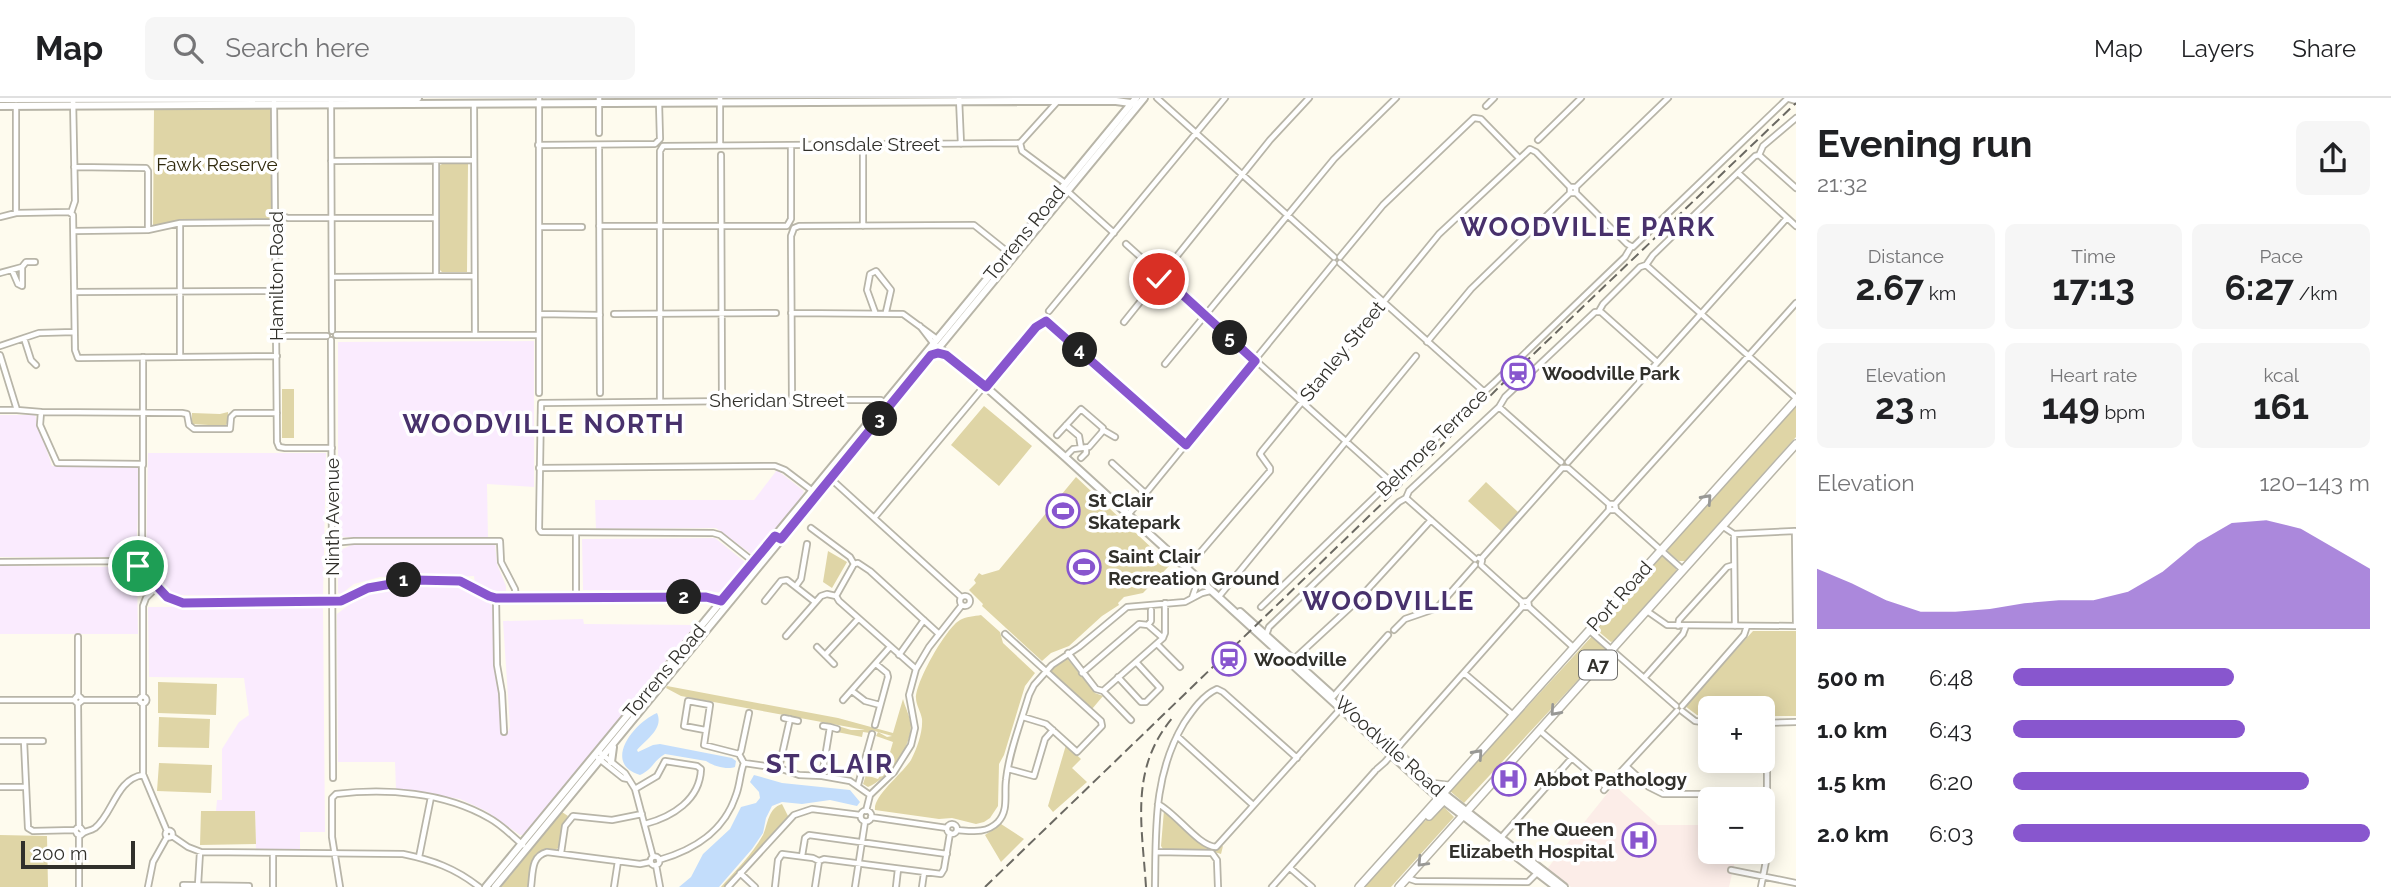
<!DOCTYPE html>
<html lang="en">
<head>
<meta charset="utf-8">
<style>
	body { margin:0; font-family:Raleway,sans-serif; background:#f6f6f6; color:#202124; height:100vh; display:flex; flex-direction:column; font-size:26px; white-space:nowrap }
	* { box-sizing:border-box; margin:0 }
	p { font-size:23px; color:#757577 }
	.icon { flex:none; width:38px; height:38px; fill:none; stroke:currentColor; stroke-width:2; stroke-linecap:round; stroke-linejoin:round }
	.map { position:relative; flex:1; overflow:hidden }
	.side { display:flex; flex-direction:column; background:#fff; width:595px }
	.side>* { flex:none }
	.controls { position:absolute; left:1698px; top:598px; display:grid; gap:14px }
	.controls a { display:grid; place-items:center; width:77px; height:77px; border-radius:10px; background:#fff; box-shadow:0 4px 18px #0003; font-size:35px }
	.scale { position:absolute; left:21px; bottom:18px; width:114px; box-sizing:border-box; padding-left:7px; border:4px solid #31302b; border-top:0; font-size:19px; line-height:24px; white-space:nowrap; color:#31302b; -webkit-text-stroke:5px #fff; paint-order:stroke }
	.pin { position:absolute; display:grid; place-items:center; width:60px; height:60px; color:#fff; margin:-30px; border:4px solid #fff; border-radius:50%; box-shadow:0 2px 7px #0007 }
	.km { position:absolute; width:35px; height:35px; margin:-18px; border-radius:50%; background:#222; color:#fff; font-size:19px; line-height:35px; text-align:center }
	.round { display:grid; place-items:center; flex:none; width:74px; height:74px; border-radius:10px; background:#f6f6f6 }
	.summary { display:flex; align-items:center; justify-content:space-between; height:119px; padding:0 21px }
	h1 { font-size:38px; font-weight:700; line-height:52px }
	.stats { display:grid; grid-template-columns:repeat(3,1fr); gap:10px; height:119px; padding:7px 21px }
	.stats div { display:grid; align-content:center; border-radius:10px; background:#f6f6f6; text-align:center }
	.stats b { font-size:35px; font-weight:700 }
	.stats small { font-size:19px; font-weight:400 }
	.stats p { font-size:19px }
	.chart { height:196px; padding:14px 21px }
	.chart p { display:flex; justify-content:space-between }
	.chart svg { width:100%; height:126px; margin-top:7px; fill:#8856ce; opacity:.7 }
	ul { padding:0 21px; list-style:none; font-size:23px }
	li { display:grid; grid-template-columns:112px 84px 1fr; align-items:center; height:52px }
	li i { height:18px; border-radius:9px; background:#8856ce }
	header { display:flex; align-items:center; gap:42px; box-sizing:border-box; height:98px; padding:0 35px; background:#fff; border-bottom:2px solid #e0e0e0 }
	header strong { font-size:33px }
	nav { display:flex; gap:38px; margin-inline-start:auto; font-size:24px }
	.search { width:490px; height:63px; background:#f6f6f6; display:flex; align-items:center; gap:18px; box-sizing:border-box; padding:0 24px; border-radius:10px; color:#757577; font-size:26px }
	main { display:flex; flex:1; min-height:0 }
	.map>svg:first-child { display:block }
	.industrial { fill:#faebfe }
	.medical { fill:#fcede8 }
	.green { fill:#dfd5a6 }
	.water { fill:#c3ddfb }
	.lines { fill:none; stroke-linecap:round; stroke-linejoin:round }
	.minor-casing { stroke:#b8b5a8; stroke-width:8 }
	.major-casing { stroke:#b8b5a8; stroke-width:10 }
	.highway-casing { stroke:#b8b5a8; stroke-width:10 }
	.minor { stroke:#fff; stroke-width:4.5 }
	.major { stroke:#fff; stroke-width:6 }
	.highway { stroke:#fff; stroke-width:7 }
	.rail { stroke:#6b6962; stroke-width:2; stroke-dasharray:10 5; stroke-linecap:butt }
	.oneway { stroke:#989895 }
	.route-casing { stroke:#fff; stroke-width:14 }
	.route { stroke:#8856ce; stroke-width:9 }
	.labels { text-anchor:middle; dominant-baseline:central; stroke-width:7; stroke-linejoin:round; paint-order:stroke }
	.shield { fill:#fff; stroke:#6f6e6b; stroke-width:2 }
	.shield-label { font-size:18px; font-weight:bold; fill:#31302b }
	.street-label { font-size:19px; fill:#31302b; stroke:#fff }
	.park-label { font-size:19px; fill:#312b0e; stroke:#fff }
	.poi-label { font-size:19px; font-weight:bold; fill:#31302b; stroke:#fff; text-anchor:start }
	.district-label { font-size:26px; font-weight:bold; letter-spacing:2px; fill:#48316c; stroke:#fff }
</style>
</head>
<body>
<header>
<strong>Map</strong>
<div class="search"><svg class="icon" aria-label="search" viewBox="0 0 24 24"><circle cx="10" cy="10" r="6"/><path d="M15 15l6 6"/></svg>Search here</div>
<nav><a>Map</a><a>Layers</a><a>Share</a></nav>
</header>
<main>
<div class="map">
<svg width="1796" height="789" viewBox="0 0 1796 789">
	<rect width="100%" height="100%" fill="#fefbee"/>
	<!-- industrial -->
	<path class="industrial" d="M534,243v146l-47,-3 1,55 -150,-2v-195z
		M0,317h35l17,51h85l3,3 -4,88h-136z
		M148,355h178l-3,144 -151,-2 -26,-31z
		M777,372l27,21 -3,7 -47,58 -38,-28 -120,1 -1,-29h159z
		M715,440l30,24v3l-23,27 -139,-2 -1,-51z
		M354,446h141l2,20 9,22v7h-15l-16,-9 -1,-8 -45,2 -49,-1 -26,7 -13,10 -3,-1v-42z
		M0,468l131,1 6,6 1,61h-138z
		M415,486l35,1 18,4 27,18 1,63 4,22v40h8l2,-5 -7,-106 80,-2 1,5 112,1 -173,210h-3l-34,-24 -26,-12 -64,-10 -1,-27h-57l-1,-148 21,-16 11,-5z
		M323,508l2,226h-25v18h-44l-1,-39h-39l1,-11h5v-51l17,-27 10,-7 -5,-37 -95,-1 -1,-70z"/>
	<!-- medical -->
	<path class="medical" d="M1614,687l44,40h52v27h27l-8,35h-158l-24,-18z"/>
	<!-- green -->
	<path class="green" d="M273,10l1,112 -95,1 -26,7 1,-119z
		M442,66h26l-1,108h-25l-3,-3v-103z
		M282,291h12v49h-12z
		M984,308l48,40 -33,40 -48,-41z
		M1796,308v31l-111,124h-6l-11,-9v-3z
		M228,314v10l-3,4 -33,-2v-11l28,1z
		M1076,379l94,88 -27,28 -19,4 -6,6 1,2 -17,11 -33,30 -18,7 -9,8 -60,-55 1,-2 -14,-14 7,-7 -2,-3 5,-7 3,2 17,-5z
		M1486,384l32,30 -17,19 -33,-30z
		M828,453l19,11 -15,26 -9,-6z
		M1660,459h3l13,10v4l-62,70 -3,1 -13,-11v-4z
		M981,517l19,17 3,11 32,30 -10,13 -21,69 -5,9 -1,42 -8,12 -6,4 -8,2 -24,-6 -13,1 -64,-9c-2,-14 27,-36 36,-50 6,-12 12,-28 11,-41 -1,-7 -6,-14 -6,-21 0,-17 30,-70 44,-78 5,-3 15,-4 21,-5z
		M1753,533h43v85h-34v-7h-52v8l-13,-2 -12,-9z
		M1593,537l13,12 -1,4 -141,152 -14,-12z
		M1066,559l29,36 8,3 -11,13 -43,-38 5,-7z
		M158,584l59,2 -1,31 -58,-2z
		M667,588l171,32 55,15 10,-34c2,8 7,17 8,26 0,23 -23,54 -43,62l-5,-3 3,-9 12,4 8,-13 7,-24 -17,-6 2,-4 9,5 5,-1 -21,-6 -1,3 -7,-1 -1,5 -25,-5 1,-6 13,4h14l-184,-34 -15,-8z
		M159,619l51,2 -1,29 -51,-1z
		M1066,647l15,14 -9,9 15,14 -34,30 -5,-6z
		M159,665l53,2 -1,28 -54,-2z
		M782,706l8,16 -63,67h-6c14,-16 31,-32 42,-52 5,-11 5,-27 19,-31z
		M1442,707l12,12 -63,70h-27l48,-54z
		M1164,712l42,37 8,2 9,-3 -2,8 -13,-4 -45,-1 -2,-3z
		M201,713h54l1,33 -56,1z
		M562,714l6,4 -6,9 -2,22c-7,5 -10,1 -17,3 -15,4 -13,25 -15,37h-27z
		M1001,726l23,15 -23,23 -16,-27z
		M0,737l47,1 1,51h-48z"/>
	<!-- water -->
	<path class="water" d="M657,615c7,15 -10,26 -20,37l1,2 15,-7 7,-1 72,14 4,3 -1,6c-8,3 -22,-1 -29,-6l-41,-7c-11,6 -13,16 -25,21 -39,-12 -5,-53 17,-62z
		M754,677l28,8 68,7 10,12 -3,4 -27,-6 -28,4 -20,-2 -10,4 -6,12 -3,15 -11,16 -33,38h-40l12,-10 12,-23 27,-25 11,-22 15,-4 4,-5 -1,-6 -9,-10z"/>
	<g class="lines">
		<defs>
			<path id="minor" d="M599,0v35
				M720,0v47
				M959,0l2,46
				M1157,0l177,159
				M274,4l3,340 2,5 6,1h47
				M331,4l1,229
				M474,6l1,231
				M16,7v108
				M1486,8l8,-8
				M1538,42l43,-42
				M1020,45l2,8 43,32
				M1020,45l37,-41
				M863,46v82
				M538,47l117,-1 5,-5 -1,-36
				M599,48l1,247
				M721,57l1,245
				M1759,57l37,33
				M331,63l143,-1
				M436,63v114
				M74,69l72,1 2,3v59
				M1738,75l58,53
				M1576,89l92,-89
				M1065,91l49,44
				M1576,95h-6v-6h6v6l51,51 6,3 155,-149
				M71,115l4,-12 -2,-102
				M277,116l11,4h148
				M0,119l16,-4 53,-1 4,3 2,135 3,8 199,-2
				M180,125v134
				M599,128h188l4,-7v-74
				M539,129h43
				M74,133l74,-1 32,-7 96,-1
				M1126,146l263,236
				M1340,159l43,-52 91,-87 7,1 38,39
				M1340,165l142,127
				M1646,167l150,133
				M22,169l4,-5h9
				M0,175l22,-6v19l-4,-2 -6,-14
				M332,179l142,-1
				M74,194l202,-1
				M1049,213l176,-213
				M1599,213l4,-7 37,-37 6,-2 7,-10 102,-99 4,-1 4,-9 33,-28
				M875,214l-8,-22 3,-16 6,-3 15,19 -5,22
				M791,215l112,1 34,25
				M539,216l61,1
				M614,216l162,-1
				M1124,224l146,-182 39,-42
				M920,228l13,17
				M336,237h203
				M277,238h50
				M24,240l7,22 5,5
				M331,242l2,438
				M1427,244l44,-53 99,-96
				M0,248l39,-13 35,-1
				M0,257l17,55 24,2 -1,13 17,38 85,1v91l-5,10 25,27 15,10h159l10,-2 22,-12 46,-8 46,1 29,15 7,2 210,-1 12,2 5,3
				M1165,266l169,-205 62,-61
				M539,295v-295
				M792,302l-1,-164 3,-8 5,-2 175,-1 35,28
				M660,303v-250l3,-5 357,-3
				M1499,309l62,55
				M0,312h17
				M41,314l141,1 5,1 2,11 5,4h36l1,-12 4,-4h42
				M1066,327l13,11 2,12
				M1103,332l12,7
				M1057,337l24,-26 22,19 -1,4 -13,15 -16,2 -8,8
				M1081,360l5,-5v-5
				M1568,364l219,-244
				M1112,365l34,31
				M143,367v-108
				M539,370l236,-2 10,4 29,22
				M1562,370h6l41,36
				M830,380l131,119
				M1406,400l69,61
				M1615,406l181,-201
				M1616,412l-1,-6h-6v6h7l67,60
				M1128,417l206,-252
				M874,420l107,-128 8,-6 55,-64 7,4 135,121
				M1722,428l12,8 61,-3
				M811,430l39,29 4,7 4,-1 12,8 69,63
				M1795,433l1,92
				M1734,436l1,92
				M331,445l23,-2h146l1,21 14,27 1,9
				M1479,460l3,2 -1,5 41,37
				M1481,461l81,-91
				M0,464l126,-1 11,4
				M755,465l-35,-28 -7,-2 -172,-1 -2,-3 2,-126 295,-3h45l5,4
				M1187,470l83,-97v-3l-10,-14 2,-3 177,-217 91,-85 6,3 34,35
				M796,488l5,-7 6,-35
				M1221,496l195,-238
				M960 503a5 5 0 1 1 10 0a5 5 0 1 1-10 0Z
				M836,498l3,5 77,68
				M836,498l18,-32
				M576,499v-64
				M496,500l1,67 5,28 2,39
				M1192,500l6,-17
				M765,503l16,-20 6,-1 28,22
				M1528,503l81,-91
				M1261,509l123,-119 5,-8 7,-2 80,-79 6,-9 3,1 10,-9 130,-125 6,-10
				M1529,509l-1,-6 -6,1v5h7l44,40
				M1647,513l20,14 129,1
				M1148,527l3,-4v-11
				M1678,528l1,-6 48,-53 7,-2
				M1394,532l11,-11 32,-11 38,-43
				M1590,533l86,75
				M1005,536l96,87 1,5 -25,26 -31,-28 -23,-7
				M1266,537l3,-8 130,-125 7,-4 3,-7 90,-84 6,-10 90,-85h6l56,50
				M786,538l35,-40 6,-2 9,2
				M78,539v58
				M1157,546l23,23
				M817,549l17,17
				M1068,555l28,36 7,2 60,-53 2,-5v-30
				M825,557l33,-36
				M899,557l25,-35
				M1293,562l64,-59 74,-81
				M1082,575l57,-49 9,1 15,13
				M1464,575l49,42
				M1118,579l23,25h5l14,-14 -24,-26
				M1644,580l39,-44 3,-8
				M852,593l13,10 15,4
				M1103,593l28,29
				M143,598v-90l3,-8 11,-11
				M139.5 602a3.5 3.5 0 1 1 7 0a3.5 3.5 0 1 1-7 0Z
				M1331,601l57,-64
				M0,602h74
				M83,602l-5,-5 -4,5 4,4 5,-4h56
				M843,602l47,-53
				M143,605v71l24,57
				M78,606l1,122
				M1682,608l62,-71 3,-9
				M1682,613l13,10 15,2
				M784,620l14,3
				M1762,625l34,-1
				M875,627l13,-48 -1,-4 -11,-9
				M830,629l7,2
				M705,632l-21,-4 4,-25 22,4 -6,40 35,9
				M1539,632l67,57
				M1177,638l76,69
				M0,643h43
				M24,643l4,87 5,3 42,-1
				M598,653l27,22 10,16 18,68
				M598,660l25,20 5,1
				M744,665l-5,-9 2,-3 8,-38
				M1627,669l22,20 14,7h103
				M779,670l11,-49
				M1008,671l26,7 11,-37 8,-9
				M1377,671l8,-7 137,-155
				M822,678l8,-49 -7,-1
				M858,687l14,-51
				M0,689h26
				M635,691l22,-13 8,-15 32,5 4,3c-1,31 -29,48 -56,55
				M1604,692l73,-79
				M1158,706c18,9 40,42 58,43l128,-142
				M860.5 718a5.5 5.5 0 1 1 11 0a5.5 5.5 0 1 1-11 0Z
				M866,713l4,-16 24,-23 17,-27 4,-17 -6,-33 7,-26 13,-22 33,-42
				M871,719l76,11
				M947 731a5 5 0 1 1 10 0a5 5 0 1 1-10 0Z
				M957,732c15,1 29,4 41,-8 11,-12 6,-27 8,-42 3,-28 15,-58 23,-85l5,-10 18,-20 27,-18 48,-40 58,-5 17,-9 8,-2
				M165.5 736a3.5 3.5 0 1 1 7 0a3.5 3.5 0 1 1-7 0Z
				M83,733l-4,-5 -4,4 2,4 4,1c4,-5 8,-3 14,-7 18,-14 21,-49 48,-53
				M79,737v52
				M172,738l16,11 13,5 202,2c29,6 52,14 76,33
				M1499,742l72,-81
				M1156,754l56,1 5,7 1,27
				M561,755l4,-27 8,-10 39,4 30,-6
				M273,756v33
				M802,758l3,-18 4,-3 138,19
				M650.5 763a4.5 4.5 0 1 1 9 0a4.5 4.5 0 1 1-9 0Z
				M419,759l12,-60
				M659,762c35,-10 65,-28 77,-65 4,-10 4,-22 8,-32l35,5 20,7 23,1 28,5 20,14
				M656,767l4,22
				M1290,770l22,19
				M1731,772l65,13
				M740,775l15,14
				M1407,780l9,3 112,1 10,-10
				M183,787l66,1
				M198,787l2,-33
				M148,789l5,-25 14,-25
				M340,789l-8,-50v-39l4,-4c50,-6 108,-2 153,24 13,7 23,18 34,27
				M531,789c2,-15 0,-31 16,-35l93,12 10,-2
				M614,789l4,-26
				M728,789l66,-72 18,-6 48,6
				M775,789l3,-27 4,-6 31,4 6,3 5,-2 117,15 3,-5 6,-36
				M815,789l4,-26
				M855,789l10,-65
				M896,789l2,-18
				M922,789l2,-14
				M1155,789c1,-58 -2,-112 29,-164 8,-12 19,-28 33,-34l6,3 74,66
				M1272,789l103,-116
				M1761,789l6,-31v-133"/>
			<path id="major" d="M1789,0l7,2
				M0,1l418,-1
				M0,8l1036,-5h80l22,3
				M937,249l23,17 105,93 366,334 125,96
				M1240,514l91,82
				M1355,617l88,78 121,94
				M611,664l2,-15
				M486,789l650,-789
				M495,789l649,-789"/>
			<path id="highway" d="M1432,686l17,2
				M1429,718l18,-19
				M1359,789l437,-487
				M1399,789l397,-443"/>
		</defs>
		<!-- minor casing -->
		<use href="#minor" class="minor-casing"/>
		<!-- major casing -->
		<use href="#major" class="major-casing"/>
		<!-- highway casing -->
		<use href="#highway" class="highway-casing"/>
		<!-- minor -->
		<use href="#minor" class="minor"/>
		<!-- major -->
		<use href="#major" class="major"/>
		<!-- highway -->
		<use href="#highway" class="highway"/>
		<!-- rail -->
		<path class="rail" d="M985,789l439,-424 72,-73 300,-287
			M1146,789c-4,-63 -17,-119 28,-171"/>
	</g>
	<!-- one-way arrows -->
	<defs><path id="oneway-chevron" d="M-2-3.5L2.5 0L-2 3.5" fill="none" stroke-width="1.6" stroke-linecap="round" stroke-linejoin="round" transform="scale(1.75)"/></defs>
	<g class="oneway">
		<use href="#oneway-chevron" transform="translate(1707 401) rotate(-48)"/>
		<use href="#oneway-chevron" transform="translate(1555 613) rotate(132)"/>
		<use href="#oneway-chevron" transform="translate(1478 656) rotate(-48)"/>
		<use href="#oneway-chevron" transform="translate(1422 764) rotate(133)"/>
	</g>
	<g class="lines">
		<defs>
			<path id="route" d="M138,468l29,31 16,6 158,-2 27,-13 46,-8 46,1 29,15 7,2 210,-1 15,4 54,-65 6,3 150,-184 7,-2 8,2 40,32 50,-60 10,-6 140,124 69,-84 -94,-86 -2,4"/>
		</defs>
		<!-- route casing -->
		<use href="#route" class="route-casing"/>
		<!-- route -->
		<use href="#route" class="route"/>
	</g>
	<!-- icons -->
	<defs>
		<symbol id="station-ring" viewBox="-11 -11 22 22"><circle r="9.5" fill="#fff" stroke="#8856ce" stroke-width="1.5"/><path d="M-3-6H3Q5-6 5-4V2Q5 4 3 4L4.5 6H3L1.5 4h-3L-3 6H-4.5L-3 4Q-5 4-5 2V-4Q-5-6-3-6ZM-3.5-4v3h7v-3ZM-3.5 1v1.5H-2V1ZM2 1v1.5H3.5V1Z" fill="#8856ce"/></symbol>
		<symbol id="stadium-ring" viewBox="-11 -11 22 22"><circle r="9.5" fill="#fff" stroke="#8856ce" stroke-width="1.5"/><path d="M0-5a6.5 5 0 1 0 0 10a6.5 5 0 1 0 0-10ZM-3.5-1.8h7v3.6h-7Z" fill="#8856ce"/></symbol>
		<symbol id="hospital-ring" viewBox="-11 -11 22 22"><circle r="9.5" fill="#fff" stroke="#8856ce" stroke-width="1.5"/><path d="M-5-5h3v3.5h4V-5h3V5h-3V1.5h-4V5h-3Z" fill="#8856ce"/></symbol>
	</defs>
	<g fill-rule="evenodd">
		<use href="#station-ring" x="1499" y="256" width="38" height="38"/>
		<use href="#stadium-ring" x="1044" y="394" width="38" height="38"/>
		<use href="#stadium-ring" x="1065" y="450" width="38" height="38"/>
		<use href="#station-ring" x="1210" y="542" width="38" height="38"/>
		<use href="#hospital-ring" x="1490" y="662" width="38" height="38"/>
		<use href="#hospital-ring" x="1620" y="723" width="38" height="38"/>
	</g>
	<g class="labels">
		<!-- shield labels -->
		<rect class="shield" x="1579" y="552.5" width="38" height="29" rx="5"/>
		<g class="shield-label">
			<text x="1598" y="567">A7</text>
		</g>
		<!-- street labels -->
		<g class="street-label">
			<text x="871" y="46">Lonsdale Street</text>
			<text transform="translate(1024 135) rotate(-51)">Torrens Road</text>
			<text transform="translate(276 178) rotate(-90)">Hamilton Road</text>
			<text transform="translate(1342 253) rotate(-51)">Stanley Street</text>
			<text x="777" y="302">Sheridan Street</text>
			<text transform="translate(1432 344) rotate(-44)">Belmore Terrace</text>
			<text transform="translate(332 419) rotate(-90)">Ninth Avenue</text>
			<text transform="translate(1619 498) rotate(-48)">Port Road</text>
			<text transform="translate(664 573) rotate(-50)">Torrens Road</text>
			<text transform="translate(1390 648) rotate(42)">Woodville Road</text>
		</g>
		<!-- park labels -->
		<g class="park-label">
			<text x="217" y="66">Fawk Reserve</text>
		</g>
		<!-- poi labels -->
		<g class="poi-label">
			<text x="1542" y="275">Woodville Park</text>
			<text x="1088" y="402">St Clair<tspan x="1088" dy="22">Skatepark</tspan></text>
			<text x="1108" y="458">Saint Clair<tspan x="1108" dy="22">Recreation Ground</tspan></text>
			<text x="1254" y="561">Woodville</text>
			<text x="1534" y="681">Abbot Pathology</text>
			<text x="1614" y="731" text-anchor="end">The Queen<tspan x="1614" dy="22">Elizabeth Hospital</tspan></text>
		</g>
		<!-- district labels -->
		<g class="district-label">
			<text x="1588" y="129">WOODVILLE PARK</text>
			<text x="544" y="326">WOODVILLE NORTH</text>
			<text x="1389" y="503">WOODVILLE</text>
			<text x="830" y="666">ST CLAIR</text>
		</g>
	</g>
</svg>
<div class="controls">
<a>+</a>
<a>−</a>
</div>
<div class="scale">200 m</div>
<div class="pin" style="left:138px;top:468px;background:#1e9e55"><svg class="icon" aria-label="arrive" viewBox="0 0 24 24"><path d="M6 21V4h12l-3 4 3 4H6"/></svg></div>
<div class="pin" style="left:1159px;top:181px;background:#d93025"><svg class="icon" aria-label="check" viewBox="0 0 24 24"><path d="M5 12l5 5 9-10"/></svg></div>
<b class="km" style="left:404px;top:482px">1</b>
<b class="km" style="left:684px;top:499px">2</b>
<b class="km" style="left:880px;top:321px">3</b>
<b class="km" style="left:1080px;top:252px">4</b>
<b class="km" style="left:1230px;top:240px">5</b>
</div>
<section class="side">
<div class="summary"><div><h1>Evening run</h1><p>21:32</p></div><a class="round"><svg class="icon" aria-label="share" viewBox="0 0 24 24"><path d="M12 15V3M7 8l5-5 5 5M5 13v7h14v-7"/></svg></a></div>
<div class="stats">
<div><p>Distance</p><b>2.67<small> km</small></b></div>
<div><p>Time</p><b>17:13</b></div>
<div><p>Pace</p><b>6:27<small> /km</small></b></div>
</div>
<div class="stats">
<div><p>Elevation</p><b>23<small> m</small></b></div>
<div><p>Heart rate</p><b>149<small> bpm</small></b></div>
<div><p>kcal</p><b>161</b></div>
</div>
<div class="chart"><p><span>Elevation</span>120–143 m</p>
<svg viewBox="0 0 160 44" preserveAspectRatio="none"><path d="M0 44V23L10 28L20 34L30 38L40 38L50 37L60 35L70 34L80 34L90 31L100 24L110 14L120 7L130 6L140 9L150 16L160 23V44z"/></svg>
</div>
<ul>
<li><b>500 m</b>6:48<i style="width:62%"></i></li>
<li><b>1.0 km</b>6:43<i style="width:65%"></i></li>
<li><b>1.5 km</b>6:20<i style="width:83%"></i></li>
<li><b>2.0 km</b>6:03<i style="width:100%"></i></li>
</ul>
</section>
</main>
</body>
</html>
